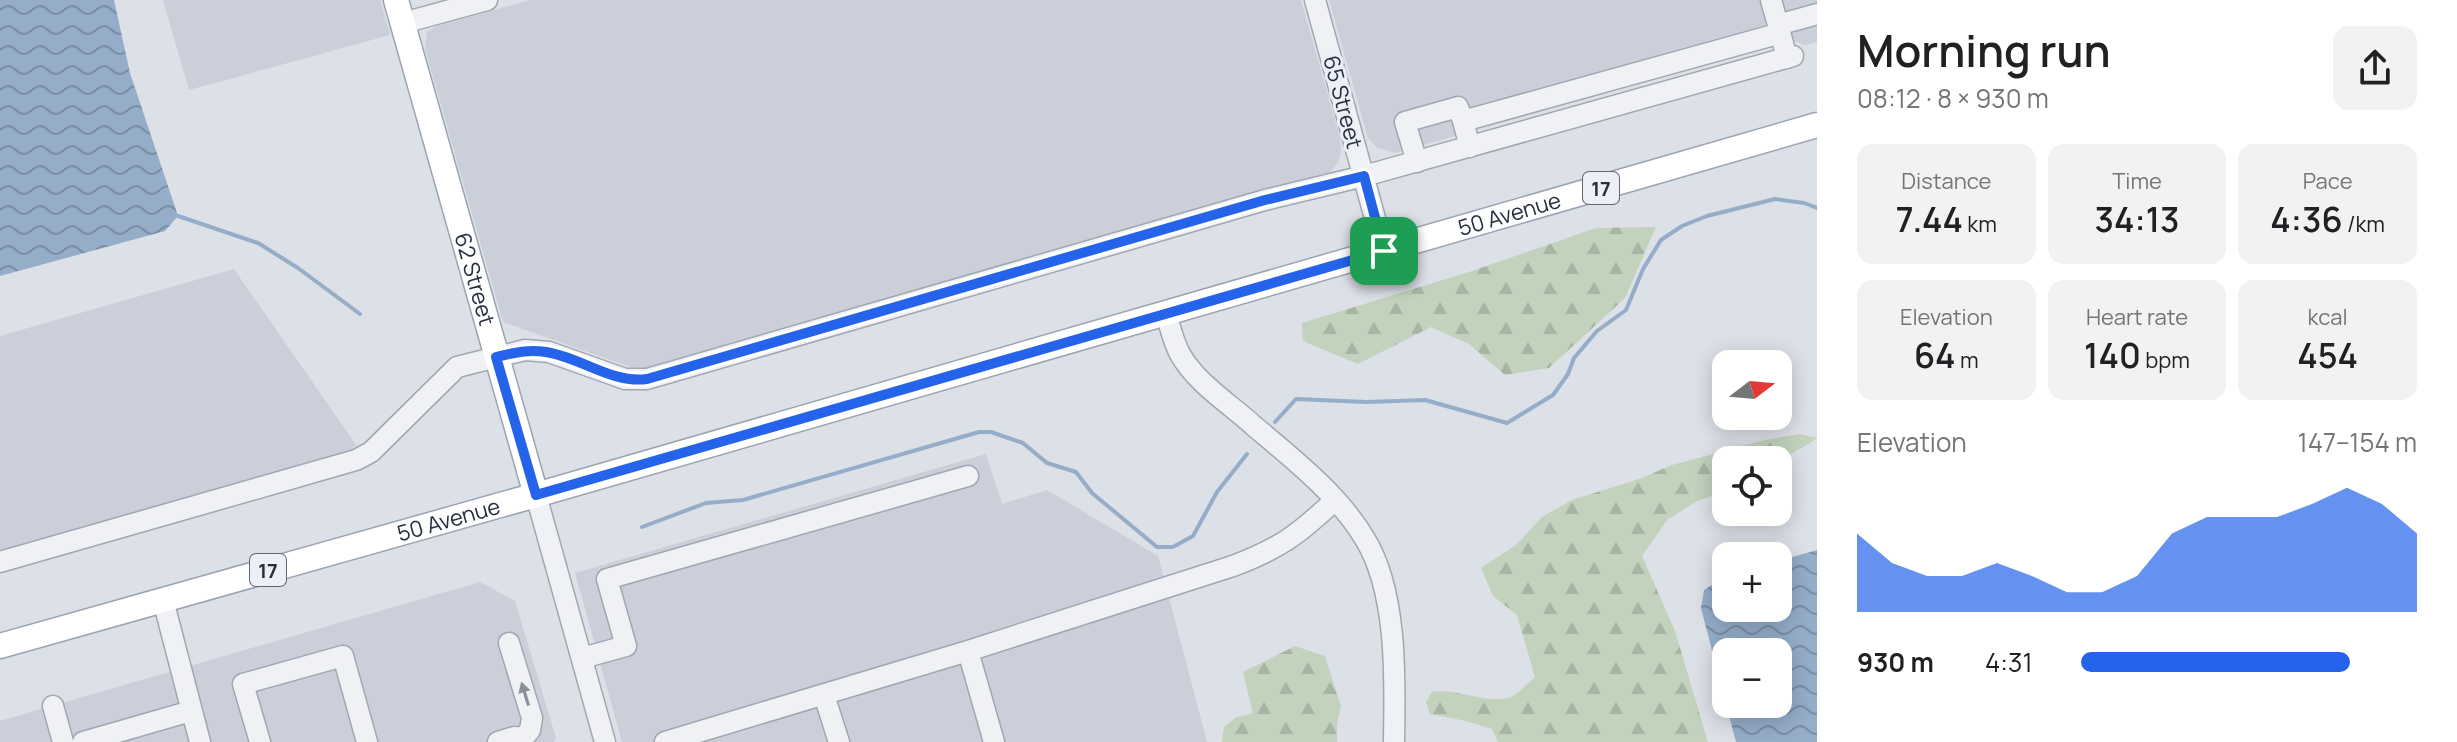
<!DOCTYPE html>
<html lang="en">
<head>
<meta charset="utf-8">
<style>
	body { margin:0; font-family:Manrope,sans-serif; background:#f2f2f2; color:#202124; height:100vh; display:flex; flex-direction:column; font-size:30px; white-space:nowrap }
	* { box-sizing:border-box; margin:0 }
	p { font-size:26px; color:#757577 }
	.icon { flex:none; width:44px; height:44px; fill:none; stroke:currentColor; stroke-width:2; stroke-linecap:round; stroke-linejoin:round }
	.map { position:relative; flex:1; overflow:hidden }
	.side { display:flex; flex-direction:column; background:#fff; width:640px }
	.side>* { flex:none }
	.needle { width:52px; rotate:74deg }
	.controls { position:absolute; left:1712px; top:350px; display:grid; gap:16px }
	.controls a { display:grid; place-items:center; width:80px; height:80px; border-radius:16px; background:#fff; box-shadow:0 4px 20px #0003; font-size:40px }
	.pin { position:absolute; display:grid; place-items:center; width:68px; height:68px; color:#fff; margin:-34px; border-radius:16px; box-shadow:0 4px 12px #0006 }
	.round { display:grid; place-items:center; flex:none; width:84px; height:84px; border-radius:16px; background:#f2f2f2 }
	.head { display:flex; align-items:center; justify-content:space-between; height:136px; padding:0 40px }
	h1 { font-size:44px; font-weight:600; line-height:60px }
	.metrics { display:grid; grid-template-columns:repeat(3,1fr); gap:12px; height:136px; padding:8px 40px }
	.metrics div { display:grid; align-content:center; border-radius:16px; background:#f2f2f2; text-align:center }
	.metrics b { font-size:34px; font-weight:600 }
	.metrics small { font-size:22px; font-weight:400 }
	.metrics p { font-size:22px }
	.chart { height:224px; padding:16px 40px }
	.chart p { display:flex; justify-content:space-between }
	.chart svg { width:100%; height:144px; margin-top:8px; fill:#2563eb; opacity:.7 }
	ul { padding:0 40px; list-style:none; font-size:26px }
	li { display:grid; grid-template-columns:128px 96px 1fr; align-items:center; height:60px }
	li i { height:20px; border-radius:10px; background:#2563eb }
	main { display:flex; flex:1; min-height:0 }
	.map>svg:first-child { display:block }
	.built { fill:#cacfd9 }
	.forest { fill:url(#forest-firs) }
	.water { fill:url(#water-waves) }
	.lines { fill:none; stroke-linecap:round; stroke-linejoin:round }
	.stream { stroke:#95adc9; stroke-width:4 }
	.minor-casing { stroke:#a1a7b1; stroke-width:23 }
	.major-casing { stroke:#9ba4b3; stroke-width:27 }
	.minor { stroke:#eff1f5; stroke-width:20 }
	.major { stroke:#fff; stroke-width:24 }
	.oneway { fill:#8a909a }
	.route-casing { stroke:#fff; stroke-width:16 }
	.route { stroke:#2563eb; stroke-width:10 }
	.labels { text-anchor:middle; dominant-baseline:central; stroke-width:6; stroke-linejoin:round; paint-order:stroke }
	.shield { fill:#eceff5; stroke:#616875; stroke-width:2 }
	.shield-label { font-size:20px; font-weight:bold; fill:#252e3e }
	.street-label { font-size:22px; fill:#252e3e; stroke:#eceff5 }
</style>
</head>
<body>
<main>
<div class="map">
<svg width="1817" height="742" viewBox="0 0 1817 742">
	<defs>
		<pattern id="forest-firs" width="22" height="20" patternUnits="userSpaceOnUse" patternTransform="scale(2)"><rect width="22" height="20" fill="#c2d2bd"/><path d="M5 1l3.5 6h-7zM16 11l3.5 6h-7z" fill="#a7b5a4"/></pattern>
		<pattern id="water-waves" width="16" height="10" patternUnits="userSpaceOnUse" patternTransform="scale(2)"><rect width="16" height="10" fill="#95adc9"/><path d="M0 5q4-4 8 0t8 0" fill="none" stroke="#798da5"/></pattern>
	</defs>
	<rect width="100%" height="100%" fill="#dce0e7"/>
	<!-- built -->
	<path class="built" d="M163,0h217l10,35 -201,55z
		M530,0h771l39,138 1,12 -2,10 -8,12 -685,197 -16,-2 -127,-45 -78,-273 2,-17 10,-6z
		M1329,0h488v42l-12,3 -13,-5 -397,113 -17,-5 -10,-10z
		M234,269l122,176 -9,8 -347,101v-218z
		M986,454l16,50 45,-14 111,66 49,186h-585l-47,-169z
		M480,582l35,19 41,137 -2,4h-554v-21z"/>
	<!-- forest -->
	<path class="forest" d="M1656,227l-31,71 -76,70 -44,7 -36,-31 -38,-17 -73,37 -55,-23 -1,-18 167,-51 127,-44z
		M1799,434l18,4c-12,10 -29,15 -39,26v-4h-52v31l-29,10 -30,19 -25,36 33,75 33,111h-210l-6,-13 -26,-8 -36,-7 -4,-12 6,-10c25,-5 61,16 83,3 7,-5 13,-12 20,-18l-18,-62 -24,-19 -12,-28 35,-23 26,-28 30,-17 67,-21 33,-14 93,-25z
		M1295,646l30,10 16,50 -4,18v18h-115l2,-15 11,-9 18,-5 -10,-41z"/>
	<!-- water -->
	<path class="water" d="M0,0h114l16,73 48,143 -13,15 -165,45z
		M1817,550v192h-81l-10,-38h52v-52h-52v52l-25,-96 3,-18 22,-14v32h52v-47z"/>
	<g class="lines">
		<!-- stream -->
		<path class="stream" d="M178,216l80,27 40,25 62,46
			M1275,422l21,-23 71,3 58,-2 82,23 46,-28 15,-21 6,-16 23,-27 29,-21 17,-41 18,-29 21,-14 25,-10 68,-17 29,4 13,5
			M642,527l64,-24 37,-3 236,-68h12l32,11 24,20 29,9 16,21 65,54h16l20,-11 24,-44 30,-38"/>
		<defs>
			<path id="minor" d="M1315,0l69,251
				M1771,0l7,25
				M403,23l84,-23
				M1787,58l-9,-33 39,-11
				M1470,147l-7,-26 307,-85
				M1417,162l-12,-40 53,-15 5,14
				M1166,313c4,14 7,28 14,41 16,29 50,50 74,72 39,33 85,69 111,113 33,54 30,142 29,203
				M536,495l69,247
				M0,562l356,-102 15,-8 86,-85 68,-17 24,2 76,27h22l618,-179 99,-24 429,-120
				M163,600l37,142
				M509,643l23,75 -2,12 -10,12
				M968,651l26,91
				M582,658l44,-12 -19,-67 361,-103
				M824,695l15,47
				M53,706l10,36
				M83,742l108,-31
				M260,742l-17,-58 100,-28 24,86
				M498,742l16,-5 10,1
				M665,742l303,-91 265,-85c46,-17 66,-32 101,-65"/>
			<g id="major">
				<path id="s1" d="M396,0l140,495"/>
				<path id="s2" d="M0,646l536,-151 1281,-370"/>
			</g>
		</defs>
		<!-- minor casing -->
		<use href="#minor" class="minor-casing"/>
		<!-- major casing -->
		<use href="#major" class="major-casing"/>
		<!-- minor -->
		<use href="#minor" class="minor"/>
		<!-- major -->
		<use href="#major" class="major"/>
	</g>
	<!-- one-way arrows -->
	<defs><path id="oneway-solid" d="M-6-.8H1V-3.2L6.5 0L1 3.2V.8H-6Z" transform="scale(2)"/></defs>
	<use class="oneway" href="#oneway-solid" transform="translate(525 694) rotate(-107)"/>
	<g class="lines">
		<defs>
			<path id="route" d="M1364,176l20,75 -848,244 -40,-138c17,-4 32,-8 50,-5 34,5 66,32 101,27l618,-179z"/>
		</defs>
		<!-- route casing -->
		<use href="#route" class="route-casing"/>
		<!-- route -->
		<use href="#route" class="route"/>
	</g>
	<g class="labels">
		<!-- shield labels -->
		<g class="shield">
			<rect x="1583" y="172" width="36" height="32" rx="6"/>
			<rect x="250" y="554" width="36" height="32" rx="6"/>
		</g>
		<g class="shield-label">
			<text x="1601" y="188">17</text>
			<text x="268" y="570">17</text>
		</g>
		<!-- street labels -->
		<g class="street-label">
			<text transform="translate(1343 102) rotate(75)">65 Street</text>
			<text stroke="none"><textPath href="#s2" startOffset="1570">50 Avenue</textPath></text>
			<text stroke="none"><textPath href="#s1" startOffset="290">62 Street</textPath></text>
			<text stroke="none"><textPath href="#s2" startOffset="466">50 Avenue</textPath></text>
		</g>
	</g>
</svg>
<div class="controls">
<a><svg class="needle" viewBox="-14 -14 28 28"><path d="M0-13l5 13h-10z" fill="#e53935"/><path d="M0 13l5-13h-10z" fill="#757577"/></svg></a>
<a><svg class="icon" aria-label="locate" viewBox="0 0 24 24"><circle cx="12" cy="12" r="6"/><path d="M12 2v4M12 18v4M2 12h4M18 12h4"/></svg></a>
<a>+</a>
<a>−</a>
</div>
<div class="pin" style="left:1384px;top:251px;background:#1e9e55"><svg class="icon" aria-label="arrive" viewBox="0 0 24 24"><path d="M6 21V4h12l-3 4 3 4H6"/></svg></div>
</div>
<section class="side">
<div class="head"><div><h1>Morning run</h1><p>08:12 · 8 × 930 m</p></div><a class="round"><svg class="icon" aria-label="share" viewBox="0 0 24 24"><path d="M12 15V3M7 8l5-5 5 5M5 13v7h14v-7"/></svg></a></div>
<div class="metrics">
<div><p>Distance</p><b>7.44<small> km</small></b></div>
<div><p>Time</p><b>34:13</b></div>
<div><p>Pace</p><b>4:36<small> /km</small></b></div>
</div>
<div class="metrics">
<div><p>Elevation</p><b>64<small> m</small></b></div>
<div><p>Heart rate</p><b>140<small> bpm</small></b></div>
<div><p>kcal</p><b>454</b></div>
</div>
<div class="chart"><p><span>Elevation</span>147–154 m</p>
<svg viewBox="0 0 160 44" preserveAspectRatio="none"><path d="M0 44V20L10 29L20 33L30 33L40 29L50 33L60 38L70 38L80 33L90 20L100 15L110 15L120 15L130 11L140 6L150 11L160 20V44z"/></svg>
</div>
<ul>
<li><b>930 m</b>4:31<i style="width:80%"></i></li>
</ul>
</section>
</main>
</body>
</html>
